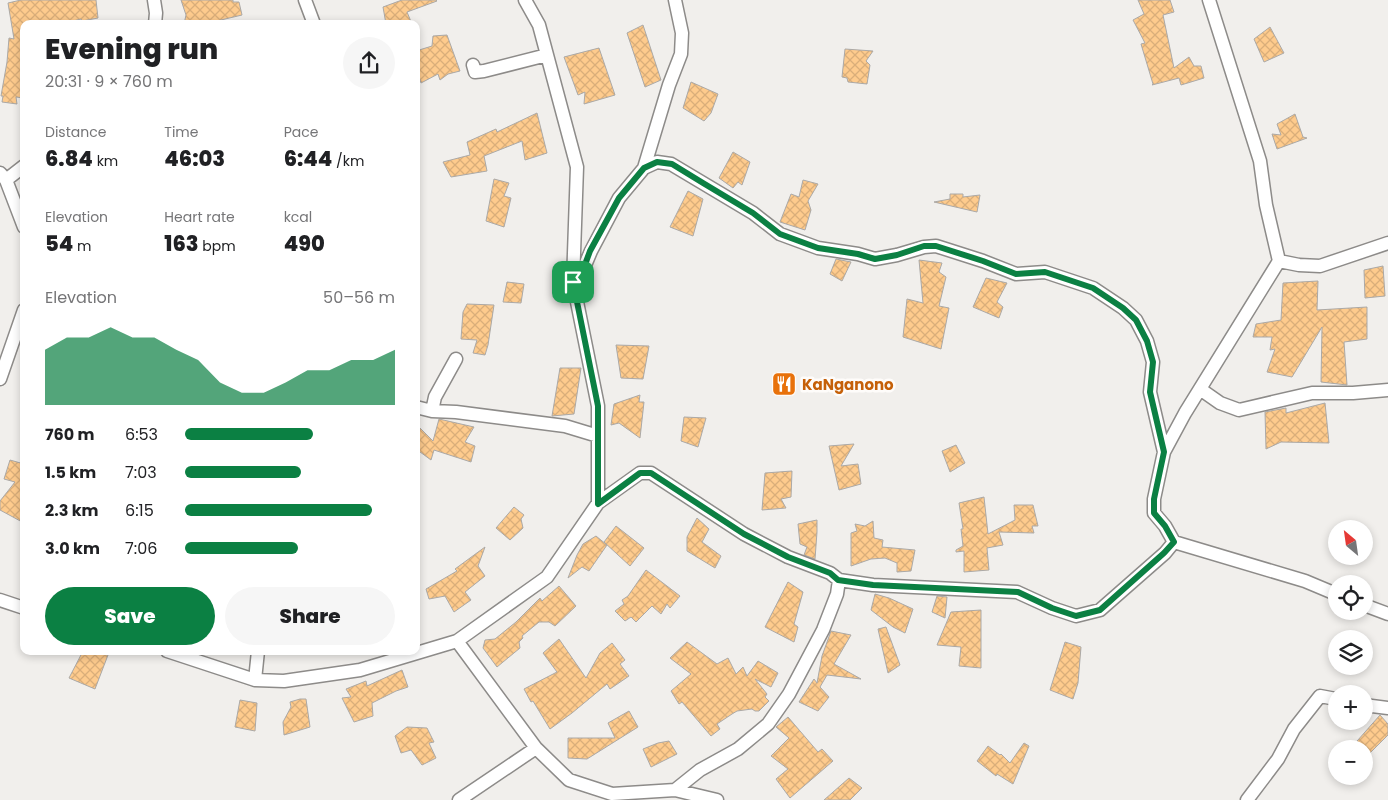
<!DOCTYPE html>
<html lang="en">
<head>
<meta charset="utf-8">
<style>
	body { margin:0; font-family:Poppins,sans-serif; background:#f6f6f6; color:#202124; height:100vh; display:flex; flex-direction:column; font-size:19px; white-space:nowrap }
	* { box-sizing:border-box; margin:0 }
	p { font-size:16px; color:#757577 }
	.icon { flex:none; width:28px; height:28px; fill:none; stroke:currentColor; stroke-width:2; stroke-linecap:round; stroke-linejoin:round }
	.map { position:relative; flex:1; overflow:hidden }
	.sheet { position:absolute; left:20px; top:20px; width:400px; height:635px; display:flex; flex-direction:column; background:#fff; border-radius:10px; box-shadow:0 2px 8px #0003 }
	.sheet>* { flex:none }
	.needle { width:32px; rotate:331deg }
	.controls { position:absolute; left:1328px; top:520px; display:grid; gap:10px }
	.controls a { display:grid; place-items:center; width:45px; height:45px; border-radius:50%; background:#fff; box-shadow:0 2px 8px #0003; font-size:25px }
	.pin { position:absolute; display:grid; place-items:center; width:42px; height:42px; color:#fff; margin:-21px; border-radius:10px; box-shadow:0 2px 8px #0006 }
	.round { display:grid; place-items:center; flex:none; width:52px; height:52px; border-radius:26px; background:#f6f6f6 }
	.headline { display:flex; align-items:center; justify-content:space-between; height:85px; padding:0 25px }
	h1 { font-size:28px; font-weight:800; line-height:38px }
	.metrics { display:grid; grid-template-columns:repeat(3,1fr); gap:8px; height:85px; padding:5px 25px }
	.metrics div { display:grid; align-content:center }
	.metrics b { font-size:21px; font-weight:800 }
	.metrics small { font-size:14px; font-weight:400 }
	.metrics p { font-size:14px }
	.chart { height:140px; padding:10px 25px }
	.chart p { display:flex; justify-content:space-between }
	.chart svg { width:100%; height:90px; margin-top:5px; fill:#0b8043; opacity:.7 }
	.action { display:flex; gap:10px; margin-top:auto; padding:10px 25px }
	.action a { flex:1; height:58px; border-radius:30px; background:#0b8043; color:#fff; font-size:20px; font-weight:800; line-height:58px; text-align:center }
	.action a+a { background:#f6f6f6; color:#202124 }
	ul { padding:0 25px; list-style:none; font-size:16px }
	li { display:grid; grid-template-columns:80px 60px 1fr; align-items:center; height:38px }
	li i { height:12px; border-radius:6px; background:#0b8043 }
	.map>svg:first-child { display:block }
	.building { fill:url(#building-cross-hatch); stroke:#aba9a7 }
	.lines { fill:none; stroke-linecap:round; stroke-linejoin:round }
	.minor-casing { stroke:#8d8b89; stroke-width:15 }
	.minor { stroke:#fff; stroke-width:12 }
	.route-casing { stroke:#fff; stroke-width:10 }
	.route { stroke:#0b8043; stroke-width:6 }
	.labels { text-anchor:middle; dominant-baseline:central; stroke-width:5; stroke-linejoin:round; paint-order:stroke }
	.food-label { font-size:15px; font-weight:bold; fill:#c56008; stroke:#fefcfa; text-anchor:start }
</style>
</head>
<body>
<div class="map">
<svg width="1388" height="800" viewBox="0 0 1388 800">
	<defs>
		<pattern id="building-cross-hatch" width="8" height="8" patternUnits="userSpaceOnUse" patternTransform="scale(1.25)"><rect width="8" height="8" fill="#fecb8d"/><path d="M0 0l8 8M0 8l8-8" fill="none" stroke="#daae7a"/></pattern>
	</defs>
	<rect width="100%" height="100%" fill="#f1efec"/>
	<!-- building -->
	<path class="building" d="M21,0h75l2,18 -16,3 -1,-2 -20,5h-37v74l-8,-1 1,7 -15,-2 1,-6h-2l6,-34 2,-24 5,1 -6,-36z
		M181,0h52v2h6l3,13 -38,9h-20l2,-9z
		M402,0h34l1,1 -30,11 5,12h-26l-3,-17z
		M1138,0h32l4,12 -11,3 11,53 15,-11 5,9h7l3,12 -23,7 -2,-7 -27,7 1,-1 -12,-40 4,-1 -12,-23 11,-6z
		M643,25l18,55 -16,7 -18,-54z
		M1270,27l14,26 -20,9 -10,-23z
		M447,35l13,36 -12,3 -8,6 -2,-6 -17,9 -5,-16v-16l16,-5 1,-10z
		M599,48l16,47 -31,9 1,-12 -7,3 -14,-38z
		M845,49l28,2 -7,10 4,4 -3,19 -19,-2 -1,-4 -5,-1z
		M691,82l27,12 -7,19 -7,8 -21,-13z
		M537,113l10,40 -22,7 -3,-19 -38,15 3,15 -36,6 -8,-15 27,-7 -3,-13 29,-13 1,3z
		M1295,114l8,23 4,1 -30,11 -5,-15 9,1 -4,-11z
		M733,152l17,10 -8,23 -4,-3 -5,6 -14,-10z
		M494,179l15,4 -5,13 7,2 -7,29 -18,-6z
		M803,180l15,4 -10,17 3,9 -6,20 -25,-8 11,-28 8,3z
		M688,191l15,8 -10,37 -23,-9z
		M950,194h13v3l17,-2 -3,17 -43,-10 16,-3z
		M836,259l15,3 -9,19 -12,-7z
		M919,260l23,3 -3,9 7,5 -7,29 10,2 -8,41 -38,-12 4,-38 16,4z
		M1383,266l2,30 -20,2 -1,-28z
		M986,278l21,5 -10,19 6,5 -4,11 -26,-11z
		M1318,281l-1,29 50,-3v32l-23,3 3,43 -26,-3 1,-55 -30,50 -25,-5 8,-23 -5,1 2,-13h-19l3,-13 25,-4 2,-37z
		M507,282l17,2 -3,19 -18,-1z
		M467,304l27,1 -6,40 -3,10 -12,-2 4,-13 -16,-1 2,-27z
		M616,345l33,1 -6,33 -22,-1z
		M560,368h21l-7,46 -22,2z
		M640,395l-1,7h5l-4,36 -21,-15 -8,2 3,-21z
		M1325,403l4,40 -48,-1 -15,7 -1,-37 21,-4v5z
		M684,417l22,1 -8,29 -17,-6z
		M439,419l35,8 -9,15 10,4 -4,16 -37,-12 -3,10 -15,-11v-25l17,17z
		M854,444l-13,22 17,-2 3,20 -22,6 -10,-44z
		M956,445l9,18 -15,9 -8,-21z
		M10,460l14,4v59l-24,-13v-9l15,-19 -11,-3z
		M792,471l-1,26 -10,2 5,9 -24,2 3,-37z
		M984,497l4,37 27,-14 -1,-15h19l5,21h-6l2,7 -35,-1 4,13 -16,3 2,22 -25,2v-21l-8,1v-2l7,-4 -2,-17h2l-4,-26z
		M514,507l10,8 -3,4 2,9 -13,12 -14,-12z
		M697,518l12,11 -7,13 19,14 -6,12 -28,-17v-14z
		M817,520v12l-2,27 -11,-4 3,-8 -7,-3 -2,-20z
		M873,521l1,17 9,2 -1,7 33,3 -4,21 -14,1v-9l-12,-5 -14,1 -20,7v-33l6,-2 -2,-7 10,2z
		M616,526l28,22 -14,18 -26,-24z
		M596,536l11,9 -18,26 -7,-4 -14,11 9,-23 6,-11z
		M485,547l-7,19 7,10 -20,16 6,8 -17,12 -9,-16 -16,3 -3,-10 31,-18 -2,-2z
		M646,570l34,26 -10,12 -3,-4 -6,10 -9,-8 -16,16 -5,-5 -6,4 -10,-10 9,-7 -2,-4 6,-4z
		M788,582l15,10 -9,32 4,3 -4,15 -29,-15z
		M559,586l17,20 -21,20 -6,-4h-10l-17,14 1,2 -4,4 1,6 -23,19 -14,-19 2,-8 10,-1 21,-17 24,-24 2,3z
		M875,594l14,4 24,11 -8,24 -12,-6 -22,-17z
		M937,596l10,1 -2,21 -13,-6z
		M981,610v58l-22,-2 2,-19 -24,-2 14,-33z
		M886,627l14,38 -12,8 -10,-44z
		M831,631l20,4 -17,29 27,15 -34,-4 -7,12 9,10 -11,14 -19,-9 15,-23 3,4 5,-27z
		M559,639l27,39 14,-25 12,-10 13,17 -5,4 9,12 -19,13 -3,-5 -35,29 -22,16 -17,-28 -2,1 -7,-13 33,-17 -14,-19z
		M687,642l30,22 11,-6 8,16 7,-7 4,9 11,-15 20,12 -7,14 -16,-8 12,15 -2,3 4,4 -10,10h-4l-3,-2 -15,2 -5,3 -15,10 3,5 -9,7 -29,-34 -3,2 -8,-13 20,-17 -21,-16z
		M1065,642l16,5 -3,36 -5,16 -23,-9z
		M83,651l25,4 -13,34 -26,-11z
		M402,670l6,17 -12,4 -24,12 1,13 -19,6 -12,-24 9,-1 -5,-8 20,-8 1,5z
		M300,699h6l4,28 -26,8 -1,-13 8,-15 -1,-5z
		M240,700l17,3 -2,28 -20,-4z
		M629,711l9,16 -51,32 -19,-1v-20h47l-7,-15z
		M1380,715l8,9v11l-24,24v-10h-14z
		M788,717l30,35 4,-3 11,12 -43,37 -14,-19 12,-10 -17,-13 18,-18 -13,-11z
		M407,727l20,1 7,14 -5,1 7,15 -14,7 -11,-15 -10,3 -6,-17z
		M669,741l8,13 -26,13 -8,-18 15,-6z
		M1024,743l5,3 -16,38 -16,-10 -1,2 -19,-15 11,-15 12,9 1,-1 9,9z
		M849,778l13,10 -12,12h-26z"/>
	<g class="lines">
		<defs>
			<path id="minor" d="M154,0l2,13 -1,11
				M305,0l9,24
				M1209,0l51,161 6,44 13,56 -94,152 -21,39 -10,47v14l11,13 9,16 131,39 31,13
				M473,65l2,7 9,-1 63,-16
				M644,168l13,-6 14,2 82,49 27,21 38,14 40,6 17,5 22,-4 27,-8 12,-1 47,15 33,13 29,-2 48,16 30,20 13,12 11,21 6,21 -3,30 14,60
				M0,173l6,7 18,47
				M6,180l18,-14
				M1279,261l20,4 21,1 68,-23
				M573,282l10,-12 8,-19 28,-53 25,-30 25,-83 12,-31 1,-21 -7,-33
				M0,379l24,-69
				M1200,389l20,14 19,7 73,-17h41l35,-3
				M416,407l16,4 24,1 109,14 33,10
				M432,411l3,-14 21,-38
				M598,503l42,-30h11l93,61 44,23 42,16 9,7 -2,14 -14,36 -34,64 -21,30 -30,25 -38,21 -25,20
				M839,580l34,5 144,7 35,16 24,8 24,-6 65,-57 9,-11
				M0,600l24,8
				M1364,605l24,9
				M457,641l79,107 33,32 43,14 63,-4 42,10
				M167,651l88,29 29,1 76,-11 97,-29 90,-64 51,-74v-97l-25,-124 4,-115 -38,-142 -14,-25
				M255,680l3,-29
				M1364,705l24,3
				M459,800l77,-52
				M1247,800l31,-41 16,-30 26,-33 16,3"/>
		</defs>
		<!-- minor casing -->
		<use href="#minor" class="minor-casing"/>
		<!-- minor -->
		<use href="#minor" class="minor"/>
	</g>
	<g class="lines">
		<defs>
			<path id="route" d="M657,162l15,2 31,19 50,30 27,21 38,14 40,6 17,5 22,-4 27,-9h12l47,15 33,13 29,-2 48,16 30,20 13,12 11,21 6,21 -3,30 14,60 -10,47v14l11,13 9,16 -10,11 -64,57 -24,6 -24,-8 -34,-16 -145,-7 -35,-5 -8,-7 -42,-16 -44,-23 -93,-61h-11l-42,31v-98l-25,-124 10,-12 7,-19 29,-53 25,-30z"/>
		</defs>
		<!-- route casing -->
		<use href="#route" class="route-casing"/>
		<!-- route -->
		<use href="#route" class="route"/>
	</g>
	<!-- icons -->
	<defs>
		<symbol id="restaurant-square" viewBox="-11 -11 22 22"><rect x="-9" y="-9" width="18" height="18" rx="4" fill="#e8710a" stroke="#fefcfa"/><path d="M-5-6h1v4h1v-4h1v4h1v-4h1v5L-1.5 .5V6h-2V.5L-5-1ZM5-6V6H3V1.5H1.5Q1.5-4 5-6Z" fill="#fff"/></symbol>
	</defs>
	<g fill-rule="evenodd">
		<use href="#restaurant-square" x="770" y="370" width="28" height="28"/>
	</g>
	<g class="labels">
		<!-- food labels -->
		<g class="food-label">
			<text x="802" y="384">KaNganono</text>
		</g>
	</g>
</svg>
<div class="controls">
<a><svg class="needle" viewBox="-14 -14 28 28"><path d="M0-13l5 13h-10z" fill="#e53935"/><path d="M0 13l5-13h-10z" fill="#757577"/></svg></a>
<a><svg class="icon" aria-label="locate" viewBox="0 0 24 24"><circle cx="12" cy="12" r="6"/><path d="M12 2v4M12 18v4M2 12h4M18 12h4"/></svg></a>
<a><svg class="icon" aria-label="layers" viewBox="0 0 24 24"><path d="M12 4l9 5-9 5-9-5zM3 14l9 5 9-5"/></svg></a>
<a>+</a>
<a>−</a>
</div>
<div class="pin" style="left:573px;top:282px;background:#1e9e55"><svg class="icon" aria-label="arrive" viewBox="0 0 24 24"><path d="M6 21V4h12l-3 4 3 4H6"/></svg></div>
<section class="sheet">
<div class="headline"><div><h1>Evening run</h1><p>20:31 · 9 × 760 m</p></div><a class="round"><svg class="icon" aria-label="share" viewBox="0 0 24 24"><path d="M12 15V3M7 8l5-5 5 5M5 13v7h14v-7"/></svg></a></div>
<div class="metrics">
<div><p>Distance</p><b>6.84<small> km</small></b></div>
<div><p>Time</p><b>46:03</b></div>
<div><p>Pace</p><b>6:44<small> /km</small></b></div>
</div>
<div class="metrics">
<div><p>Elevation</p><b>54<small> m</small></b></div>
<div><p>Heart rate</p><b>163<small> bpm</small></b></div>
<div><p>kcal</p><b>490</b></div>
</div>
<div class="chart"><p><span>Elevation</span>50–56 m</p>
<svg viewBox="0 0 160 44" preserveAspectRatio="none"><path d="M0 44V17L10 11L20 11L30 6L40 11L50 11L60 17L70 22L80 33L90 38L100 38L110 33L120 27L130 27L140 22L150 22L160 17V44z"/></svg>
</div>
<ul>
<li><b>760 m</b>6:53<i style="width:61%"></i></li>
<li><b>1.5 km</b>7:03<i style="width:55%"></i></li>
<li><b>2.3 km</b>6:15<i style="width:89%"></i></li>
<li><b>3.0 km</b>7:06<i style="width:54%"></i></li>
</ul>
<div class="action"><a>Save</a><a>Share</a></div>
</section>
</div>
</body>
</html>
